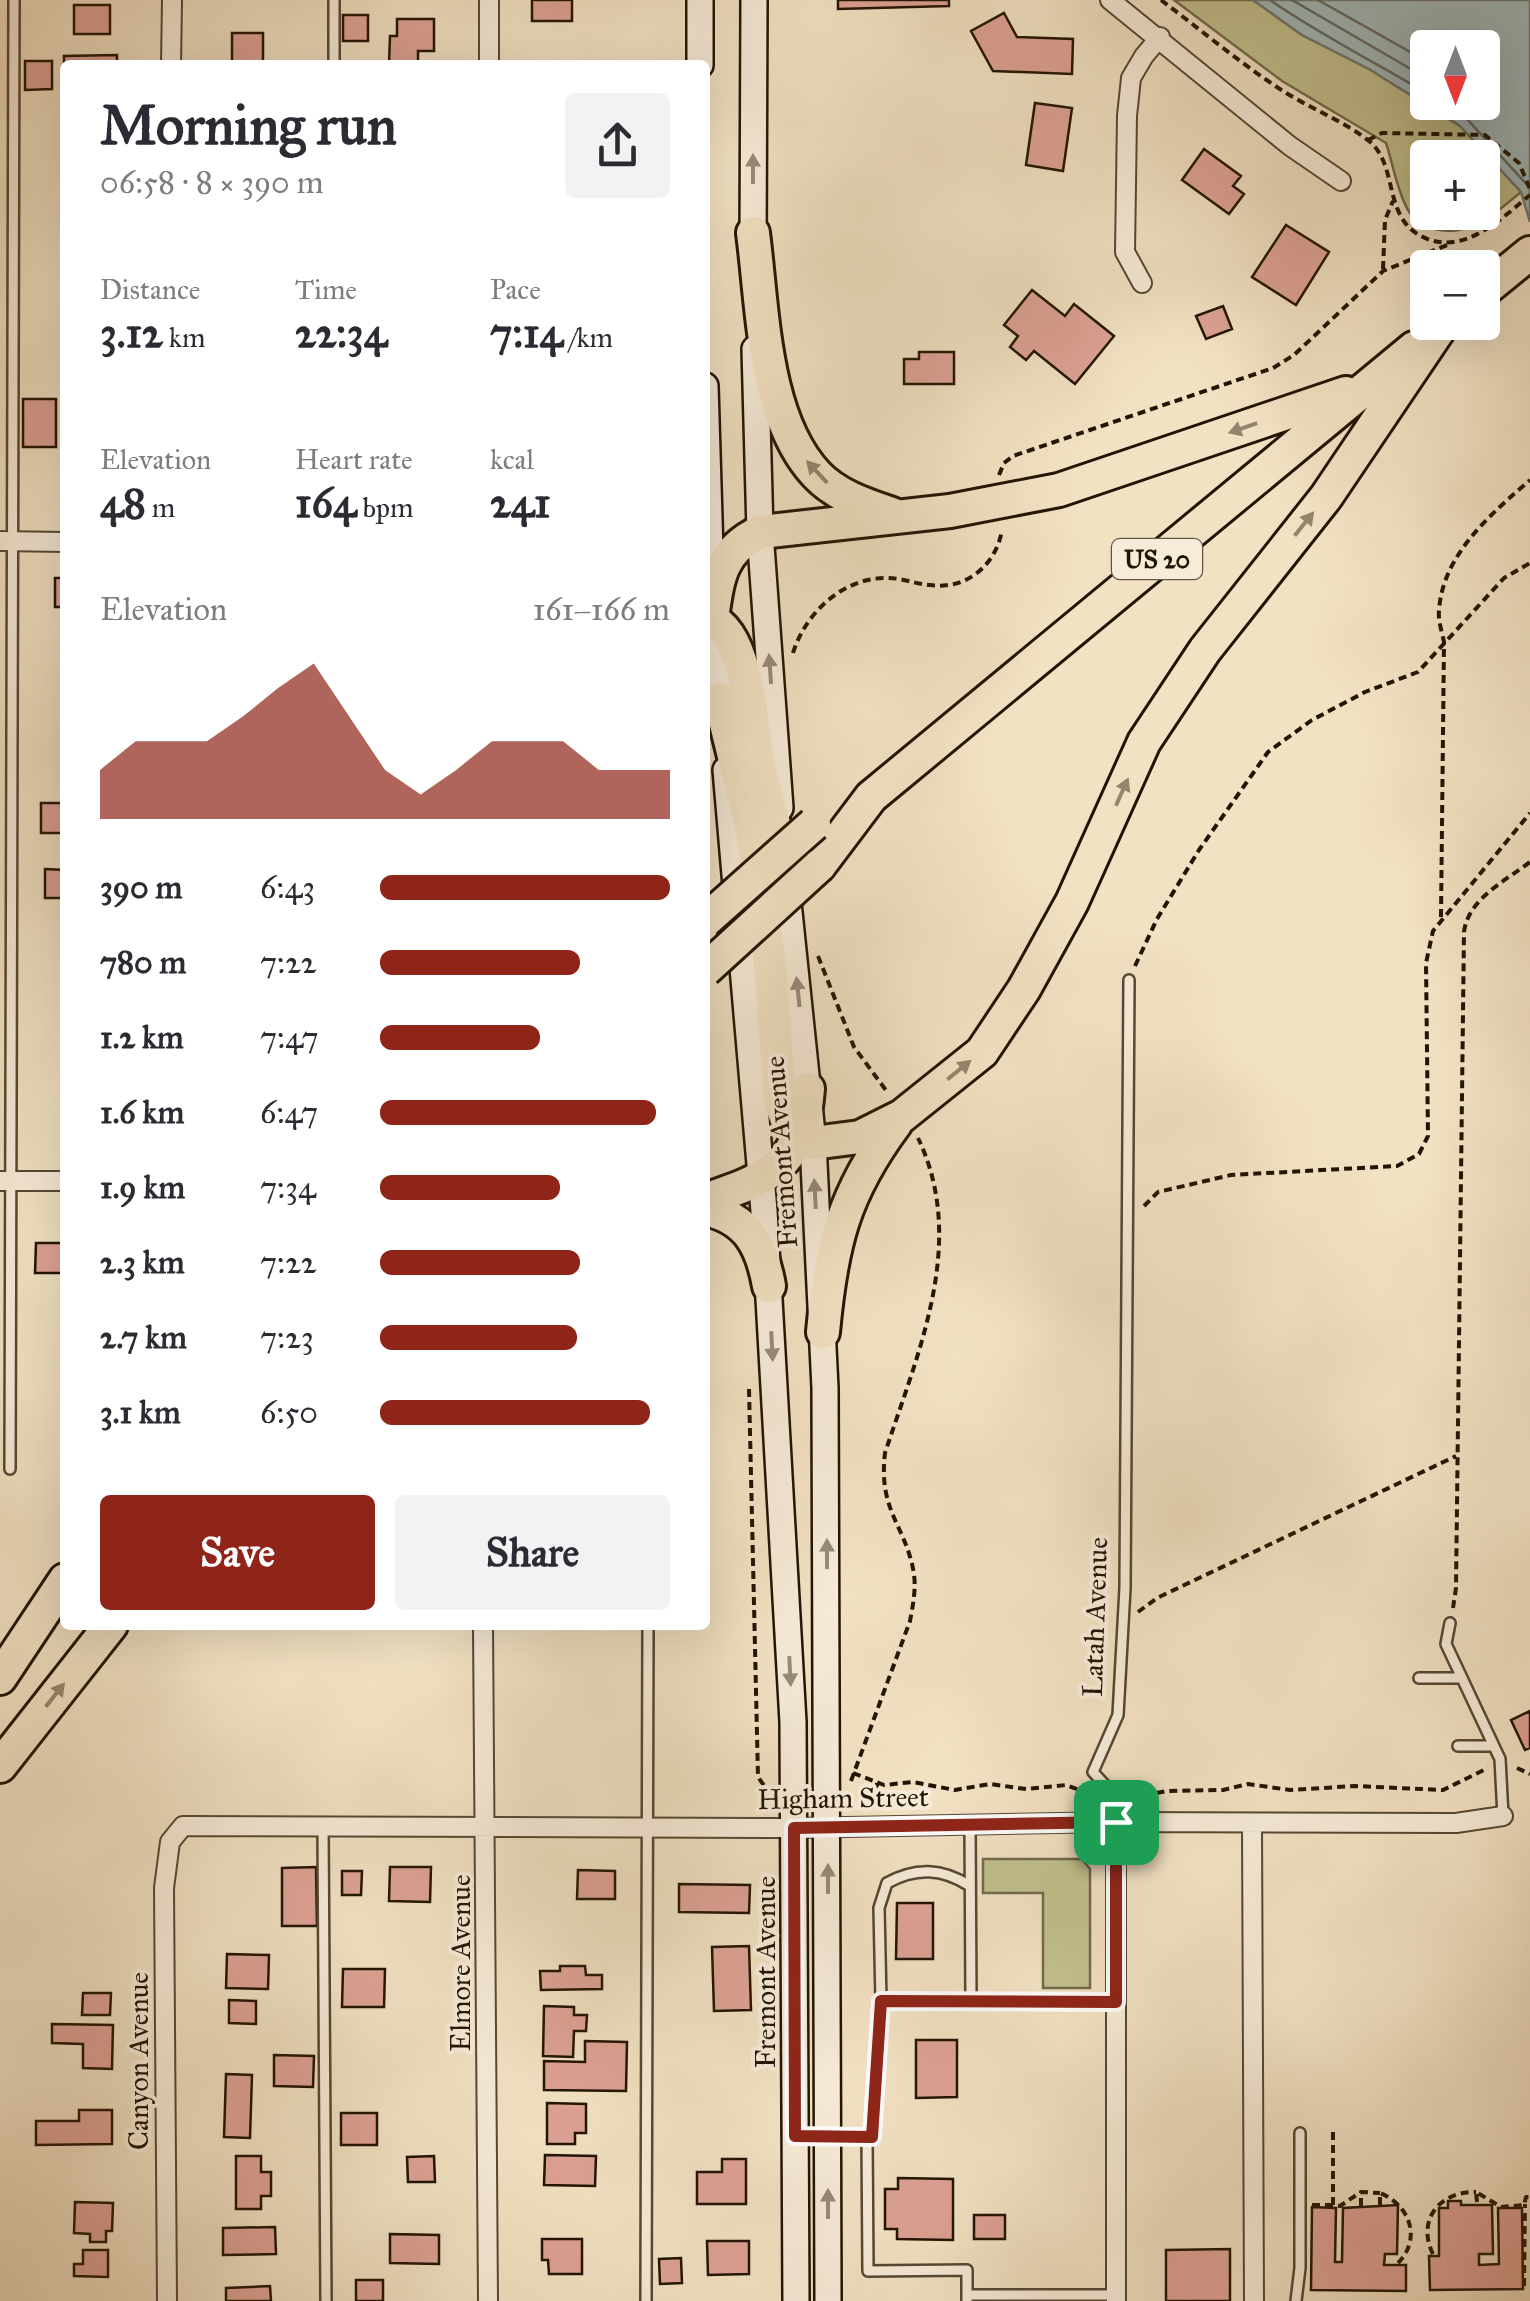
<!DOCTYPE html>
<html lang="en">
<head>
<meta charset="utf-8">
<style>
	body { margin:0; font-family:"IM FELL Great Primer",serif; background:#f2f2f3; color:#2b2b33; height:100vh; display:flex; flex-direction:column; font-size:38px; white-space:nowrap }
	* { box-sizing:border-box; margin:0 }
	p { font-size:32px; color:#7c7c81 }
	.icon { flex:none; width:55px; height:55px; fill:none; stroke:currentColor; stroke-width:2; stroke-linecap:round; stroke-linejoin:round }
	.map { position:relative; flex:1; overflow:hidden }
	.panel { position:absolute; left:60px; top:60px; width:650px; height:1570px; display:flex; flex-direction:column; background:#fff; border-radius:10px; box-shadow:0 10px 40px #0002 }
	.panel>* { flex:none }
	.needle { width:65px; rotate:180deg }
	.fabs { position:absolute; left:1410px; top:30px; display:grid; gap:20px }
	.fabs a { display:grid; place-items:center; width:90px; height:90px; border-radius:10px; background:#fff; box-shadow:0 10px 40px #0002; font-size:50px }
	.pin { position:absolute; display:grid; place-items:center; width:85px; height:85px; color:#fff; margin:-42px; border-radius:20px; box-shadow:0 5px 15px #0006 }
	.round { display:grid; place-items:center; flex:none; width:105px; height:105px; border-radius:10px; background:#f2f2f3 }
	.headline { display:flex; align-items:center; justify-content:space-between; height:170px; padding:0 40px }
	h1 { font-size:55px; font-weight:700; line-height:75px }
	.metrics { display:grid; grid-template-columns:repeat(3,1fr); gap:15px; height:170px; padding:10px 40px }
	.metrics div { display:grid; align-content:center }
	.metrics b { font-size:42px; font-weight:700 }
	.metrics small { font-size:28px; font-weight:400 }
	.metrics p { font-size:28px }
	.chart { height:280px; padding:20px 40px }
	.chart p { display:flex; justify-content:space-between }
	.chart svg { width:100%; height:180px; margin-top:10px; fill:#8f2418; opacity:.7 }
	.action { display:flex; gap:20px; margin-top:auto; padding:20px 40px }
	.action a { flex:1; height:115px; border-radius:10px; background:#8f2418; color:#fff; font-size:40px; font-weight:700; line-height:115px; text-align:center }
	.action a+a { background:#f2f2f3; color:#2b2b33 }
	ul { padding:0 40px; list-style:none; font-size:32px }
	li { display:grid; grid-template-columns:160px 120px 1fr; align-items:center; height:75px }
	li i { height:25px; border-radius:12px; background:#8f2418 }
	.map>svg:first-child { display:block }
	.green { fill:#c2c18f; stroke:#726a4a; stroke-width:2.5; fill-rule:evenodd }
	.water { fill:#a0bbbf; stroke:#6d7874; stroke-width:2.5; fill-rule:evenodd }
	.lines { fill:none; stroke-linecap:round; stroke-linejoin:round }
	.shore { stroke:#606862; stroke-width:2.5 }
	.building { fill:#dea296; stroke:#211404; stroke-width:2.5 }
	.lane-casing { stroke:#554834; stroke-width:14 }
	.street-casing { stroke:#554834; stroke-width:22 }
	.secondary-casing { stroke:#211404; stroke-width:30 }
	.highway-casing { stroke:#211404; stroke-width:38 }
	.path { stroke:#211404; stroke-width:4; stroke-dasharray:8 5; stroke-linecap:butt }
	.lane { stroke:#f7ecd9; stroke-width:9 }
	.street { stroke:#f7ecd9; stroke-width:18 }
	.secondary { stroke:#f7ecd9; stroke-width:25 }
	.highway { stroke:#f2e2c4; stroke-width:32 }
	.highway-bridge-casing { stroke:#211404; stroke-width:38; stroke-linecap:butt }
	.highway-bridge { stroke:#f2e2c4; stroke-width:32 }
	.oneway { fill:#978b79 }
	.oneway2 { fill:#94856e }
	.route-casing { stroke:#fff; stroke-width:20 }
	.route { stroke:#8f2418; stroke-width:12 }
	.labels { text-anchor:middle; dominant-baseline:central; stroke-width:8; stroke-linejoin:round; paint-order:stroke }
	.shield { fill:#f7ecd9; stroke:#615544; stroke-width:2.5 }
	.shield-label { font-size:25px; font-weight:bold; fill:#211404 }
	.street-label { font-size:28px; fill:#211404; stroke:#f7ecd9 }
</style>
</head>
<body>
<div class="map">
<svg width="1530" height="2301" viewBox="0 0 1530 2301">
	<rect width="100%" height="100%" fill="#f2e2c4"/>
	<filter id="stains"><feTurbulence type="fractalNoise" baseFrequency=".002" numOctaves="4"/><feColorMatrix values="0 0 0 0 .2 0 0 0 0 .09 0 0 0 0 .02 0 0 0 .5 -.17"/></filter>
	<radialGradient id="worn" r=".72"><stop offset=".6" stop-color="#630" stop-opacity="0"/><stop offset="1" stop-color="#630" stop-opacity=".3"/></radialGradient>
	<!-- green -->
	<path class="green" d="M1174,0h79l49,35 67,34 91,57 61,66c-29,24 -58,51 -96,33 -8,-3 -13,-7 -17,-15 -11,-19 -15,-46 -22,-67l-104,-62zM1428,158h54v54h-54z
		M983,1859h99l8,10v119h-47v-95h-60z"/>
	<!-- water -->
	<path class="water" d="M1253,0h277v222l-9,-30 -61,-66 -91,-57 -67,-34zM1428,48h54v54h-54z"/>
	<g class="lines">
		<!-- shore -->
		<path class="shore" d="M1270,0c50,35 105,62 158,94
			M1292,0l136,79
			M1318,0l110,62
			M1441,102l26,17 63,69"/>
	</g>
	<!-- building -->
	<path class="building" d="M532,0h40v21h-40z
		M838,0h111v6l-111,3z
		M74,5h36v29h-36z
		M1004,13l13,24 56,2 -1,35 -79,-3 -22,-40z
		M343,15h25v26h-25z
		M397,19h37v32h-16v14h-29l1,-29h7z
		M232,33h31v32h-31z
		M117,55v10h-52l-1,7v-16z
		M25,61h27v28l-27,1z
		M1035,103l37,5 -9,63 -37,-6z
		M1204,149l37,27 -8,10 11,8 -15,20 -47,-34z
		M1286,225l43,27 -33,53 -44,-28z
		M1032,290l33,26 9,-12 40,32 -39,48 -41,-33 -8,9 -16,-13 8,-11 -14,-11z
		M1223,306l9,23 -26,10 -10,-23z
		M919,352h35v32h-50v-25h15z
		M23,399h33v48h-33z
		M55,578h10v29h-10z
		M41,803h24v30h-24z
		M45,869l20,1v28h-20z
		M36,1243h29v30h-30z
		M1530,1711v37l-5,2 -14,-30z
		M316,1867l1,59h-35v-58z
		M390,1867h41l-1,35 -41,-1z
		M578,1870l37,1v28h-38z
		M342,1871h20l-1,24h-19z
		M679,1884l71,1 -1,28 -70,-1z
		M897,1903h36v56h-37z
		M749,1946l2,64 -37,1 -2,-64z
		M227,1954l42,1 -1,34 -42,-1z
		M560,1966h25l1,9h16v14l-61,1 -1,-19h20z
		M343,1969h42l-1,38h-42z
		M83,1993h28l-1,22h-28z
		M229,2000l27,1v23l-27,-1z
		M544,2006l30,1v8h13l-1,16h-12l-1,26 -30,-1z
		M52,2024l61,1 -1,44 -29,-1v-24l-31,-1z
		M916,2040h41v57l-41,1z
		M585,2041l42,1 -1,49 -82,-1v-29l41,1z
		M274,2055l40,1 -1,31 -39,-1z
		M226,2074l26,1 -2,63 -26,-1z
		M547,2103l39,1v29h-11v11h-28z
		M79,2110h33v34l-76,1v-24h43z
		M341,2113h36v32h-36z
		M545,2155l51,1 -1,30 -51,-1z
		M236,2156h25v16h10v24h-10v13h-25z
		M434,2156l1,26h-27l-1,-25z
		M722,2159h24v45h-49v-32h25z
		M898,2178l55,1v61l-56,-1v-10h-12v-40h13z
		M1448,2201h13v4h31l1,49h-14v11l20,-1 -1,-56h24l1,81 -93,1 -1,-34h10v-48h9z
		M75,2202l38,1 -1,28h-6v11h-16v-8l-16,-1z
		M1398,2205l-1,49h-12l-1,11h22v26l-95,-1 1,-83 24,1 -1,54h7l1,-54z
		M974,2215h31v24h-31z
		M275,2227l1,27 -53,1v-27z
		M390,2234l49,1v29l-49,-1z
		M542,2239h40v35h-33l-1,-14h-6z
		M707,2241h42v33l-41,1z
		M1230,2249v52h-64v-51z
		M83,2250h25v27l-34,-1v-12h9z
		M681,2258l1,25 -22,1 -1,-25z
		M356,2280h27v21h-27z
		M270,2286l1,15h-45v-13z"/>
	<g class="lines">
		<defs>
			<path id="lane" d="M334,65v-65
				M10,1469l4,-1469
				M1450,1623l-4,21 54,115 3,57
				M1419,1678h41
				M1458,1746h35
				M1116,1822l1,-24 -24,-26 25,-57 7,-127 4,-608
				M970,1824l1,177
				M323,1825l3,476
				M881,2001l-2,-93 8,-25c29,-16 55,-15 83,3
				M797,2136l75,1 9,-136 235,1
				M867,2137l1,134 99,-1v31
				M967,2295h148
				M646,2301l2,-676
				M1296,2301l4,-33v-135"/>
			<path id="street" d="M489,0v65
				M1110,0l180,146 51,35
				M171,65l1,-65
				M1142,283l-17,-31 2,-136 4,-38 13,-22 16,-19
				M0,541l65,1
				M0,1181h65
				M483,1625l5,676
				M1116,1822v479
				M1252,1823l2,478
				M167,2301l-3,-413 6,-46 13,-16 611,2 322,-6 340,1 47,-7"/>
			<path id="secondary" d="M700,0v65
				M753,249l1,-249
				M755,349l5,183 20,276
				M705,386l7,232 9,97
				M726,770l38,441 29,511 3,579
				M786,883l27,260 12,245 3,913"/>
			<path id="highway" d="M753,233c10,76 10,185 64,242 20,21 49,30 75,39
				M1482,292l48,-39
				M705,618c43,7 46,108 53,141 6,34 17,67 26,100
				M712,618c6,-40 8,-67 48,-86l190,-21 109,-21 287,-97
				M720,699l32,131 18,135 10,136 7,19 17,19 9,4 47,-6 42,-21 80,-64 42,-63 48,-87 72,-160 61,-92 121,-153 116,-172
				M819,866l52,-69 543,-449
				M705,1200c66,-23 97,-34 103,-111
				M705,1209c43,9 57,37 64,77
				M823,1332c8,-87 20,-138 73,-209
				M0,1678l65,-98
				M0,1766l111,-141"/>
		</defs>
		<!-- lane casing -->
		<use href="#lane" class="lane-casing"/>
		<!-- street casing -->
		<use href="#street" class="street-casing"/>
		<!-- secondary casing -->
		<use href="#secondary" class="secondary-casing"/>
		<!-- highway casing -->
		<use href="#highway" class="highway-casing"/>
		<!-- path -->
		<path class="path" d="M1161,0c40,30 80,64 122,91 28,18 61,30 86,50 30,24 13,77 54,96 40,20 79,-19 107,-42
			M1368,140l14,-7 103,2 34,28 11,26
			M1383,269l2,-49 8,-19
			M999,475l5,-12 9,-7 260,-88 21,-13 89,-84 69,-28
			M793,653c12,-39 48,-74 91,-75 16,-1 31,6 46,7 37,5 66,-20 72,-55
			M1441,917l3,-275c-2,-10 -6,-21 -5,-31 3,-56 52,-97 91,-131
			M818,956l36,91 34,46
			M1135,966l22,-47 42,-69 69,-98 44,-32 53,-28 53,-20 86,-94 26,-15
			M1144,1206l14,-14 73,-17 166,-9 22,-12 9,-18 -2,-173 7,-32 97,-118
			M749,1389l9,388 10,14
			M1453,1608l3,-20 8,-656c4,-33 41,-51 66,-70
			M1138,1612l19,-14 299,-142
			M1517,1768l13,6
			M853,1773l31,12 29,-3 42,8 35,-6 36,5 40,-4 30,11
			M851,1781l59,-160c3,-16 6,-31 4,-47 -8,-49 -36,-62 -29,-121 33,-101 83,-211 33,-315
			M1131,1798l36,-7 56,-1 25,-6 42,6 65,-4 88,4 45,-22
			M875,1802l2,-19
			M1333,2132v73l7,1 21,-14
			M1477,2202l-1,-10 25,15 23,-2 2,-8h4
			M1312,2205h21
			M1380,2205v-12c30,12 42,46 18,70
			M1361,2206v-14l19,1
			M1433,2254c-17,-34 7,-63 43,-62
			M1524,2286l1,-82"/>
		<!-- lane -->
		<use href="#lane" class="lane"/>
		<!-- street -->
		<use href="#street" class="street"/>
		<!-- secondary -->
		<use href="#secondary" class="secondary"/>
		<!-- highway -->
		<use href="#highway" class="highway"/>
		<defs>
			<path id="highway-bridge" d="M705,921l109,-97
				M705,970l114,-104"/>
		</defs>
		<!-- highway-bridge casing -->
		<use href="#highway-bridge" class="highway-bridge-casing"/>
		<!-- highway-bridge -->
		<use href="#highway-bridge" class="highway-bridge"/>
	</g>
	<!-- one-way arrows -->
	<defs><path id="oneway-solid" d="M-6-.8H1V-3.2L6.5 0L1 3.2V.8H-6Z" transform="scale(2.5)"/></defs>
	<g class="oneway">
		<use href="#oneway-solid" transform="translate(753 169) rotate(-90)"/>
		<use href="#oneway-solid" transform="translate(770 669) rotate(-94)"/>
		<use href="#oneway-solid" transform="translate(798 992) rotate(-96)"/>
		<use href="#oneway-solid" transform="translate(815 1194) rotate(-93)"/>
		<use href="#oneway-solid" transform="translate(772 1346) rotate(87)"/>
		<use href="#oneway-solid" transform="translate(827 1554) rotate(-90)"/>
		<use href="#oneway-solid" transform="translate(790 1671) rotate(87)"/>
		<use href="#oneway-solid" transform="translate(828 1879) rotate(-90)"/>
		<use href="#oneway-solid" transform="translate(828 2204) rotate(-90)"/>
	</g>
	<g class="oneway2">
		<use href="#oneway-solid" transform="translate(1243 428) rotate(161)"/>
		<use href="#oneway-solid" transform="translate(817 472) rotate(-133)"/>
		<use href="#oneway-solid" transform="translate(1304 524) rotate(-51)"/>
		<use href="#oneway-solid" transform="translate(1122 792) rotate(-66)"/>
		<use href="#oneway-solid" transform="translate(959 1070) rotate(-39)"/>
		<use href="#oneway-solid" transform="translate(55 1695) rotate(-52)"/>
	</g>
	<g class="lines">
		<defs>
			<path id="route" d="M1116,1822v180l-235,-1 -9,136 -77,-1 -1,-308z"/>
		</defs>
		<!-- route casing -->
		<use href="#route" class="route-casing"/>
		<!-- route -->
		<use href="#route" class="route"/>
	</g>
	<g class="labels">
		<!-- shield labels -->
		<rect class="shield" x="1112" y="539" width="90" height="40" rx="8"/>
		<g class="shield-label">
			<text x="1157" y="559">US 20</text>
		</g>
		<!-- street labels -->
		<g class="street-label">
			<text transform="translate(781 1152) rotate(-94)">Fremont Avenue</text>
			<text transform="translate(1095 1617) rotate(-88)">Latah Avenue</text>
			<text transform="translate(843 1798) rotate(-1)">Higham Street</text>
			<text transform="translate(460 1963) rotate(-90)">Elmore Avenue</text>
			<text transform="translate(765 1972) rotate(-90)">Fremont Avenue</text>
			<text transform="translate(138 2061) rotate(-90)">Canyon Avenue</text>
		</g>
	</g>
	<rect width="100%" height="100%" filter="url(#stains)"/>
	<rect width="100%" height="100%" fill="url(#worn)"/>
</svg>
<div class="fabs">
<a><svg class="needle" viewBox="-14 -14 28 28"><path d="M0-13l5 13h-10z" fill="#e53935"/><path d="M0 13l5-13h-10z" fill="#7c7c81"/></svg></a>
<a>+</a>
<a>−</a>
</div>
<div class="pin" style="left:1116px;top:1822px;background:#1e9e55"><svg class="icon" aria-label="arrive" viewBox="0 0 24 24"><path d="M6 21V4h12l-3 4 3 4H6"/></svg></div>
<section class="panel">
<div class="headline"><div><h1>Morning run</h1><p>06:58 · 8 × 390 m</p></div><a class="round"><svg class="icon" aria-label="share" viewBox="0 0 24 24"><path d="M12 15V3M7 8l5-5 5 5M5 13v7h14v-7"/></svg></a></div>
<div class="metrics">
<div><p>Distance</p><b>3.12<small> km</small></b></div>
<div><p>Time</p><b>22:34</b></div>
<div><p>Pace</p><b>7:14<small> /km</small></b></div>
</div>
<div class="metrics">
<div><p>Elevation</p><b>48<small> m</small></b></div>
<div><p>Heart rate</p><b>164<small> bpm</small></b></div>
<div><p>kcal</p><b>241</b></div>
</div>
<div class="chart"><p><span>Elevation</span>161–166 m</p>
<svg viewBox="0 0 160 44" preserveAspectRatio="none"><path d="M0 44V32L10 25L20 25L30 25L40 19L50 12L60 6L70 19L80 32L90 38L100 32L110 25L120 25L130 25L140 32L150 32L160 32V44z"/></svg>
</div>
<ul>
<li><b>390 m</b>6:43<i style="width:100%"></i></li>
<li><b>780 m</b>7:22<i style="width:69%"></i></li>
<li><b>1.2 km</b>7:47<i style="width:55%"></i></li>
<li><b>1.6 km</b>6:47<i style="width:95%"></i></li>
<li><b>1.9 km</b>7:34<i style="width:62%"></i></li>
<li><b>2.3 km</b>7:22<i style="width:69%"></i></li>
<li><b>2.7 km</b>7:23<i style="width:68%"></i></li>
<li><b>3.1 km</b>6:50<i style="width:93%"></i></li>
</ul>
<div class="action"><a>Save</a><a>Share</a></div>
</section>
</div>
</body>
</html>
